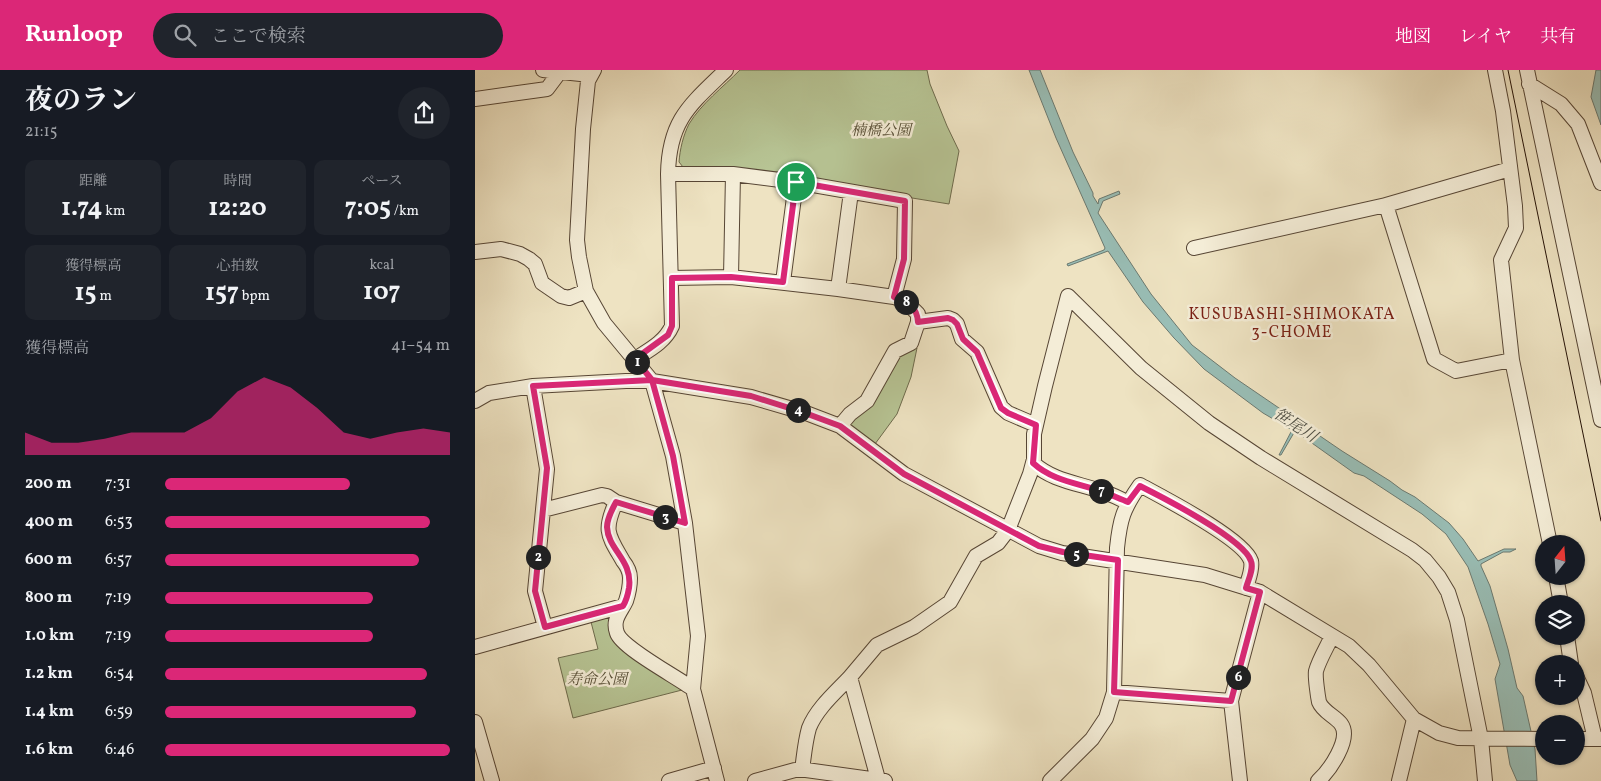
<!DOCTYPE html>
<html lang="ja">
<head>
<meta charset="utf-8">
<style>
	body { margin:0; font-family:Vollkorn,"Noto Serif JP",serif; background:#20242c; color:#f1f3f6; height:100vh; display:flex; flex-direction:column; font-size:19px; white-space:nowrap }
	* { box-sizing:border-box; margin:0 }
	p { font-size:16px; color:#9ea1a6 }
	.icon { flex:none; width:28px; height:28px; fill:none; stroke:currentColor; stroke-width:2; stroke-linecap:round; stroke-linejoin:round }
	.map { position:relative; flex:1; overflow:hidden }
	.drawer { display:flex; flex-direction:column; background:#171b24; width:475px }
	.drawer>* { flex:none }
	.needle { width:32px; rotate:17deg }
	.fabs { position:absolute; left:1060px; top:465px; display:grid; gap:10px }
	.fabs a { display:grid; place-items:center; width:50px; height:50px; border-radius:50%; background:#171b24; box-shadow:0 1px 4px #0004; font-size:25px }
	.pin { position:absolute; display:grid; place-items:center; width:42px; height:42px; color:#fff; margin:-21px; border:2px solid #fff; border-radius:50%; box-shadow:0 1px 5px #0007 }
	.km { position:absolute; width:25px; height:25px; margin:-12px; border-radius:50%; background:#222; color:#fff; font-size:14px; line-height:25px; text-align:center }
	.round { display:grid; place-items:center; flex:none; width:52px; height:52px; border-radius:26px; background:#20242c }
	.head { display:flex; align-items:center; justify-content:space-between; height:85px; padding:0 25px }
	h1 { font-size:28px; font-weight:700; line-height:38px }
	.metrics { display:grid; grid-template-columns:repeat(3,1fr); gap:8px; height:85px; padding:5px 25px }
	.metrics div { display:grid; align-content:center; border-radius:10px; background:#20242c; text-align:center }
	.metrics b { font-size:25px; font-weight:700 }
	.metrics small { font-size:14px; font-weight:400 }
	.metrics p { font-size:14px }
	.chart { height:140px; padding:10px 25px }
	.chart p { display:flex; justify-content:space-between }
	.chart svg { width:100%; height:90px; margin-top:5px; fill:#db2777; opacity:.7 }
	ul { padding:0 25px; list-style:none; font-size:16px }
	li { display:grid; grid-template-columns:80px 60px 1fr; align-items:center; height:38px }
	li i { height:12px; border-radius:6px; background:#db2777 }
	header { display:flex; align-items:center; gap:30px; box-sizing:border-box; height:70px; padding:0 25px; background:#db2777; color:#fff }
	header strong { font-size:24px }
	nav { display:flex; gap:28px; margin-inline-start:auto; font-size:18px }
	.search { width:350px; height:45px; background:#20242c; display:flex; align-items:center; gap:12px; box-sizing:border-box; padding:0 18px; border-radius:28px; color:#9ea1a6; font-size:19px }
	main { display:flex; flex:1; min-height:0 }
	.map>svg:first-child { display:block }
	.green { fill:#b7c494; stroke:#6e6b4d }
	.water { fill:#99beb6; stroke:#6b7970 }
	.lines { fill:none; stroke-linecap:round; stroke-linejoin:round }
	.minor-casing { stroke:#574635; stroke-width:16 }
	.minor { stroke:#f4edd7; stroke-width:14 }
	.tram { stroke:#251206; stroke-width:1 }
	.route-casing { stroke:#fff; stroke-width:10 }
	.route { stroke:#db2777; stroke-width:6 }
	.labels { text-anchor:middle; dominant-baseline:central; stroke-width:5; stroke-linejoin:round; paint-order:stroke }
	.park-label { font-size:15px; font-style:italic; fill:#585038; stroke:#f4edd7 }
	.neighbourhood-label { font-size:16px; letter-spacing:1px; fill:#7a1f14; stroke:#f4edd7 }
	.water-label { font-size:16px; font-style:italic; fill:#4e4e44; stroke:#f4edd7 }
</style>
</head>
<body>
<header>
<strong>Runloop</strong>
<div class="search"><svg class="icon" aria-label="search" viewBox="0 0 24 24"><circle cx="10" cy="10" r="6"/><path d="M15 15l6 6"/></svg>ここで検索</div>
<nav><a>地図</a><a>レイヤ</a><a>共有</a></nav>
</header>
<main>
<section class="drawer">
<div class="head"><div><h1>夜のラン</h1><p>21:15</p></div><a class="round"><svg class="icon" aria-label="share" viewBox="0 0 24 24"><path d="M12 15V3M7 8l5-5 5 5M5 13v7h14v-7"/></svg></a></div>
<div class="metrics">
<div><p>距離</p><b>1.74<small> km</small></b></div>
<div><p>時間</p><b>12:20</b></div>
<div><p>ペース</p><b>7:05<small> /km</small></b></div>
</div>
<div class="metrics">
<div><p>獲得標高</p><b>15<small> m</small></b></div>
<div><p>心拍数</p><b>157<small> bpm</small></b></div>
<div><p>kcal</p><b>107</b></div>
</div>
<div class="chart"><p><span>獲得標高</span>41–54 m</p>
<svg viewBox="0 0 160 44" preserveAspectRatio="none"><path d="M0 44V33L10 38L20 38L30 36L40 33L50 33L60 33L70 26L80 13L90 6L100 11L110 21L120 33L130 36L140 33L150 31L160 33V44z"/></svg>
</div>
<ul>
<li><b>200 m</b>7:31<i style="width:65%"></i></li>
<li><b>400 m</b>6:53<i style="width:93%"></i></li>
<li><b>600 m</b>6:57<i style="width:89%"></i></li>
<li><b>800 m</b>7:19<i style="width:73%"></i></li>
<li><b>1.0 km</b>7:19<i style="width:73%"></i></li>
<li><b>1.2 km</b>6:54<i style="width:92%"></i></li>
<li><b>1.4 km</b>6:59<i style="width:88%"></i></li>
<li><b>1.6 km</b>6:46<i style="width:100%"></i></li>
</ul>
</section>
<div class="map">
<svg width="1126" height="711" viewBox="0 0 1126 711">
	<rect width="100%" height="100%" fill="#eee3c2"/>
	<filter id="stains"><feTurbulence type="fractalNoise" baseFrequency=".004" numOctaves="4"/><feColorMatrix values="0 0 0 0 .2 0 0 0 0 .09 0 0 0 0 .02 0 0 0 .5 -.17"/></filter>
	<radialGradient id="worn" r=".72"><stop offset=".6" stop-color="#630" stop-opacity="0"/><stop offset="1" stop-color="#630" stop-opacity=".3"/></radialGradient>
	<!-- green -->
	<path class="green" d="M265,0h187l3,14 17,42 12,25 -10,53 -215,-35 -51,-2 -4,-5c1,-13 4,-26 10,-38 12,-20 34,-37 51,-54z
		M442,278l-6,29 -14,37 -22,30 -27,-18 48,-68z
		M134,547l2,17 10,15 61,41 -109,28 -15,-60 40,-9 -7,-27z"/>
	<!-- water -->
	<path class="water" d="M554,0h11l33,82 20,41v3l5,8 1,-5 20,-8 1,3 -17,7 -5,12 53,81 41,51 43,33 107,73 48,30 12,9 13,7 34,26 14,16 15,22 26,-12h12l-6,3h-7l-22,12v2l9,20 18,63 9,39 6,8 12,53 2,32h-20l-7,-16 -15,-86 5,-15 -12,-40 -20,-57 -22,-33 -24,-20 -58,-38 -10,-3 -59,-42 -14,24h-2l13,-25 -29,-17 -59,-44 -30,-31 -31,-36 -35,-51 -40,15 -1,-2 37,-14 1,-2 -49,-110z
		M1121,0h5v55l-10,-28z"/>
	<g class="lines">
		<defs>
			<path id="minor" d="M68,0l47,5
				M119,0l-6,11 -5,48 -6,111 2,17 7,34 18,32 48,58 21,75 12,67 13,113 -5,53 24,92
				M1020,0l8,41 12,95 1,22 -15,32 11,100 38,184
				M1052,0l74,350
				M1054,14l32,20 17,20 23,59
				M0,29l72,-10 12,-16
				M193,104h65l63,8 109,19 -1,58 -10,38
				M911,135l48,154 22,12 56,-11
				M719,178l192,-43 124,-36
				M0,182l26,-3 19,5 9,5 6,5 7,19 19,13 8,2 17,-7
				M256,207l2,-103
				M197,208l59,-1 107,12 56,8 10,3 14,14v8l-7,21 -16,8 -28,50 -17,13 -10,12
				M308,212l13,-100
				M363,219l13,-97
				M443,252l30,-4 5,2 4,4 5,15 15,13 24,55 7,6 28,12
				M160,289c14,-9 30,-17 37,-33l-4,-152c1,-54 22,-69 58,-104
				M58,316l14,83 -12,122 10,36
				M0,331l14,-8 44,-7 93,-5h26l99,16 55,16 34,13 64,48 135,72 23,7 143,22 55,17 89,54 20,19 45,54 25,14 19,5 86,1
				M558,393c21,19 47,20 73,30 7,2 15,6 22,10
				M141,432c-13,29 -8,33 7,59 4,5 7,11 7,17 0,7 -2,17 -4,23 -5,11 -14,18 -9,32 5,15 60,44 76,56
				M68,440l59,-15 5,1 9,6 69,21
				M1081,506l5,28
				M1092,566l4,28
				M0,577l148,-41
				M1101,606l8,17 11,46
				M639,622l117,9
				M0,652l17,59
				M1101,669h25
				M327,700c2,-14 3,-28 7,-42 8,-20 27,-36 41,-51
				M403,709l-28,-102 27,-32 37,-18 36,-25 26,-46 22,-13 10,-13 22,-56 4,-15v-25l11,-48 23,-90 73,72 68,55 52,35 151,92 13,10 14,17 9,15 9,28 24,119 4,42
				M194,711l45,-13
				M280,711l40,-11h11l79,11
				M575,711l42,-42 14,-21 8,-26 3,-144c3,-29 6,-39 23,-63 22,12 104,54 111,76 2,8 -3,19 -5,27
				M765,711l-9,-80 29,-109
				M843,711c11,-10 34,-42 23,-57 -6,-8 -18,-12 -22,-22 -1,-5 -4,-25 -3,-31 3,-11 11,-24 16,-35
				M924,711l15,-62"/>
		</defs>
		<!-- minor casing -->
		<use href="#minor" class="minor-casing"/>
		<!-- minor -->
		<use href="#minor" class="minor"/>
		<!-- tram -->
		<path class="tram" d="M1033,0l93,451"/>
	</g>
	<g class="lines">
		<defs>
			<path id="route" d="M321,112l-13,100 -52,-5 -59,1v48l-4,9 -33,24 17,21 -119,6 14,82 -12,123 10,36 78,-21c3,-5 5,-12 6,-18 4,-28 -21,-38 -22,-61 0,-9 5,-17 9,-25l69,21 -12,-67 -21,-76 99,16 54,17 35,13 64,48 135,72 24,6 55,8 -4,132 117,9 29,-109 -14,-4c2,-8 8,-19 5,-27 -7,-22 -89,-64 -111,-75l-12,16c-7,-3 -15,-6 -22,-9 -26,-10 -52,-11 -73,-30l3,-38 -28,-12 -7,-5 -24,-56 -14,-13 -6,-15 -4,-4 -5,-2 -30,4c-1,-15 -10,-21 -24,-25l10,-38 1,-58 -109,-19"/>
		</defs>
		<!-- route casing -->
		<use href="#route" class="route-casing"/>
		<!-- route -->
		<use href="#route" class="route"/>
	</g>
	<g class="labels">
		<!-- park labels -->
		<g class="park-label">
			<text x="406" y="61">楠橋公園</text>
			<text x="122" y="610">寿命公園</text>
		</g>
		<!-- neighbourhood labels -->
		<g class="neighbourhood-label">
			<text x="817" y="245">KUSUBASHI-SHIMOKATA<tspan x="817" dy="18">3-CHOME</tspan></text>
		</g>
		<!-- water labels -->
		<g class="water-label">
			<text transform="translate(820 356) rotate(33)">笹尾川</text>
		</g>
	</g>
	<rect width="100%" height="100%" filter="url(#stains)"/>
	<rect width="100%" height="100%" fill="url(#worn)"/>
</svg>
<div class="fabs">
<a><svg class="needle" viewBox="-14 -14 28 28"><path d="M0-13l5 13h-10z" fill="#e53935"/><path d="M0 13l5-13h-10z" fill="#9ea1a6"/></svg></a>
<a><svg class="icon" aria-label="layers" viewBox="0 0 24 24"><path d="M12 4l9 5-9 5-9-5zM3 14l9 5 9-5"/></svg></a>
<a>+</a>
<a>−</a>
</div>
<div class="pin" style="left:321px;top:112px;background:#1e9e55"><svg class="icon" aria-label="arrive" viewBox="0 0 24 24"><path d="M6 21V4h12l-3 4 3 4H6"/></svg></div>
<b class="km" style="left:162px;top:292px">1</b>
<b class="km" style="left:63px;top:487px">2</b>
<b class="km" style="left:190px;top:447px">3</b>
<b class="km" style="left:323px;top:340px">4</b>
<b class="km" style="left:601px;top:484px">5</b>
<b class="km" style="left:763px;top:607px">6</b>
<b class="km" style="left:626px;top:421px">7</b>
<b class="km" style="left:431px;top:232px">8</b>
</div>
</main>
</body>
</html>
